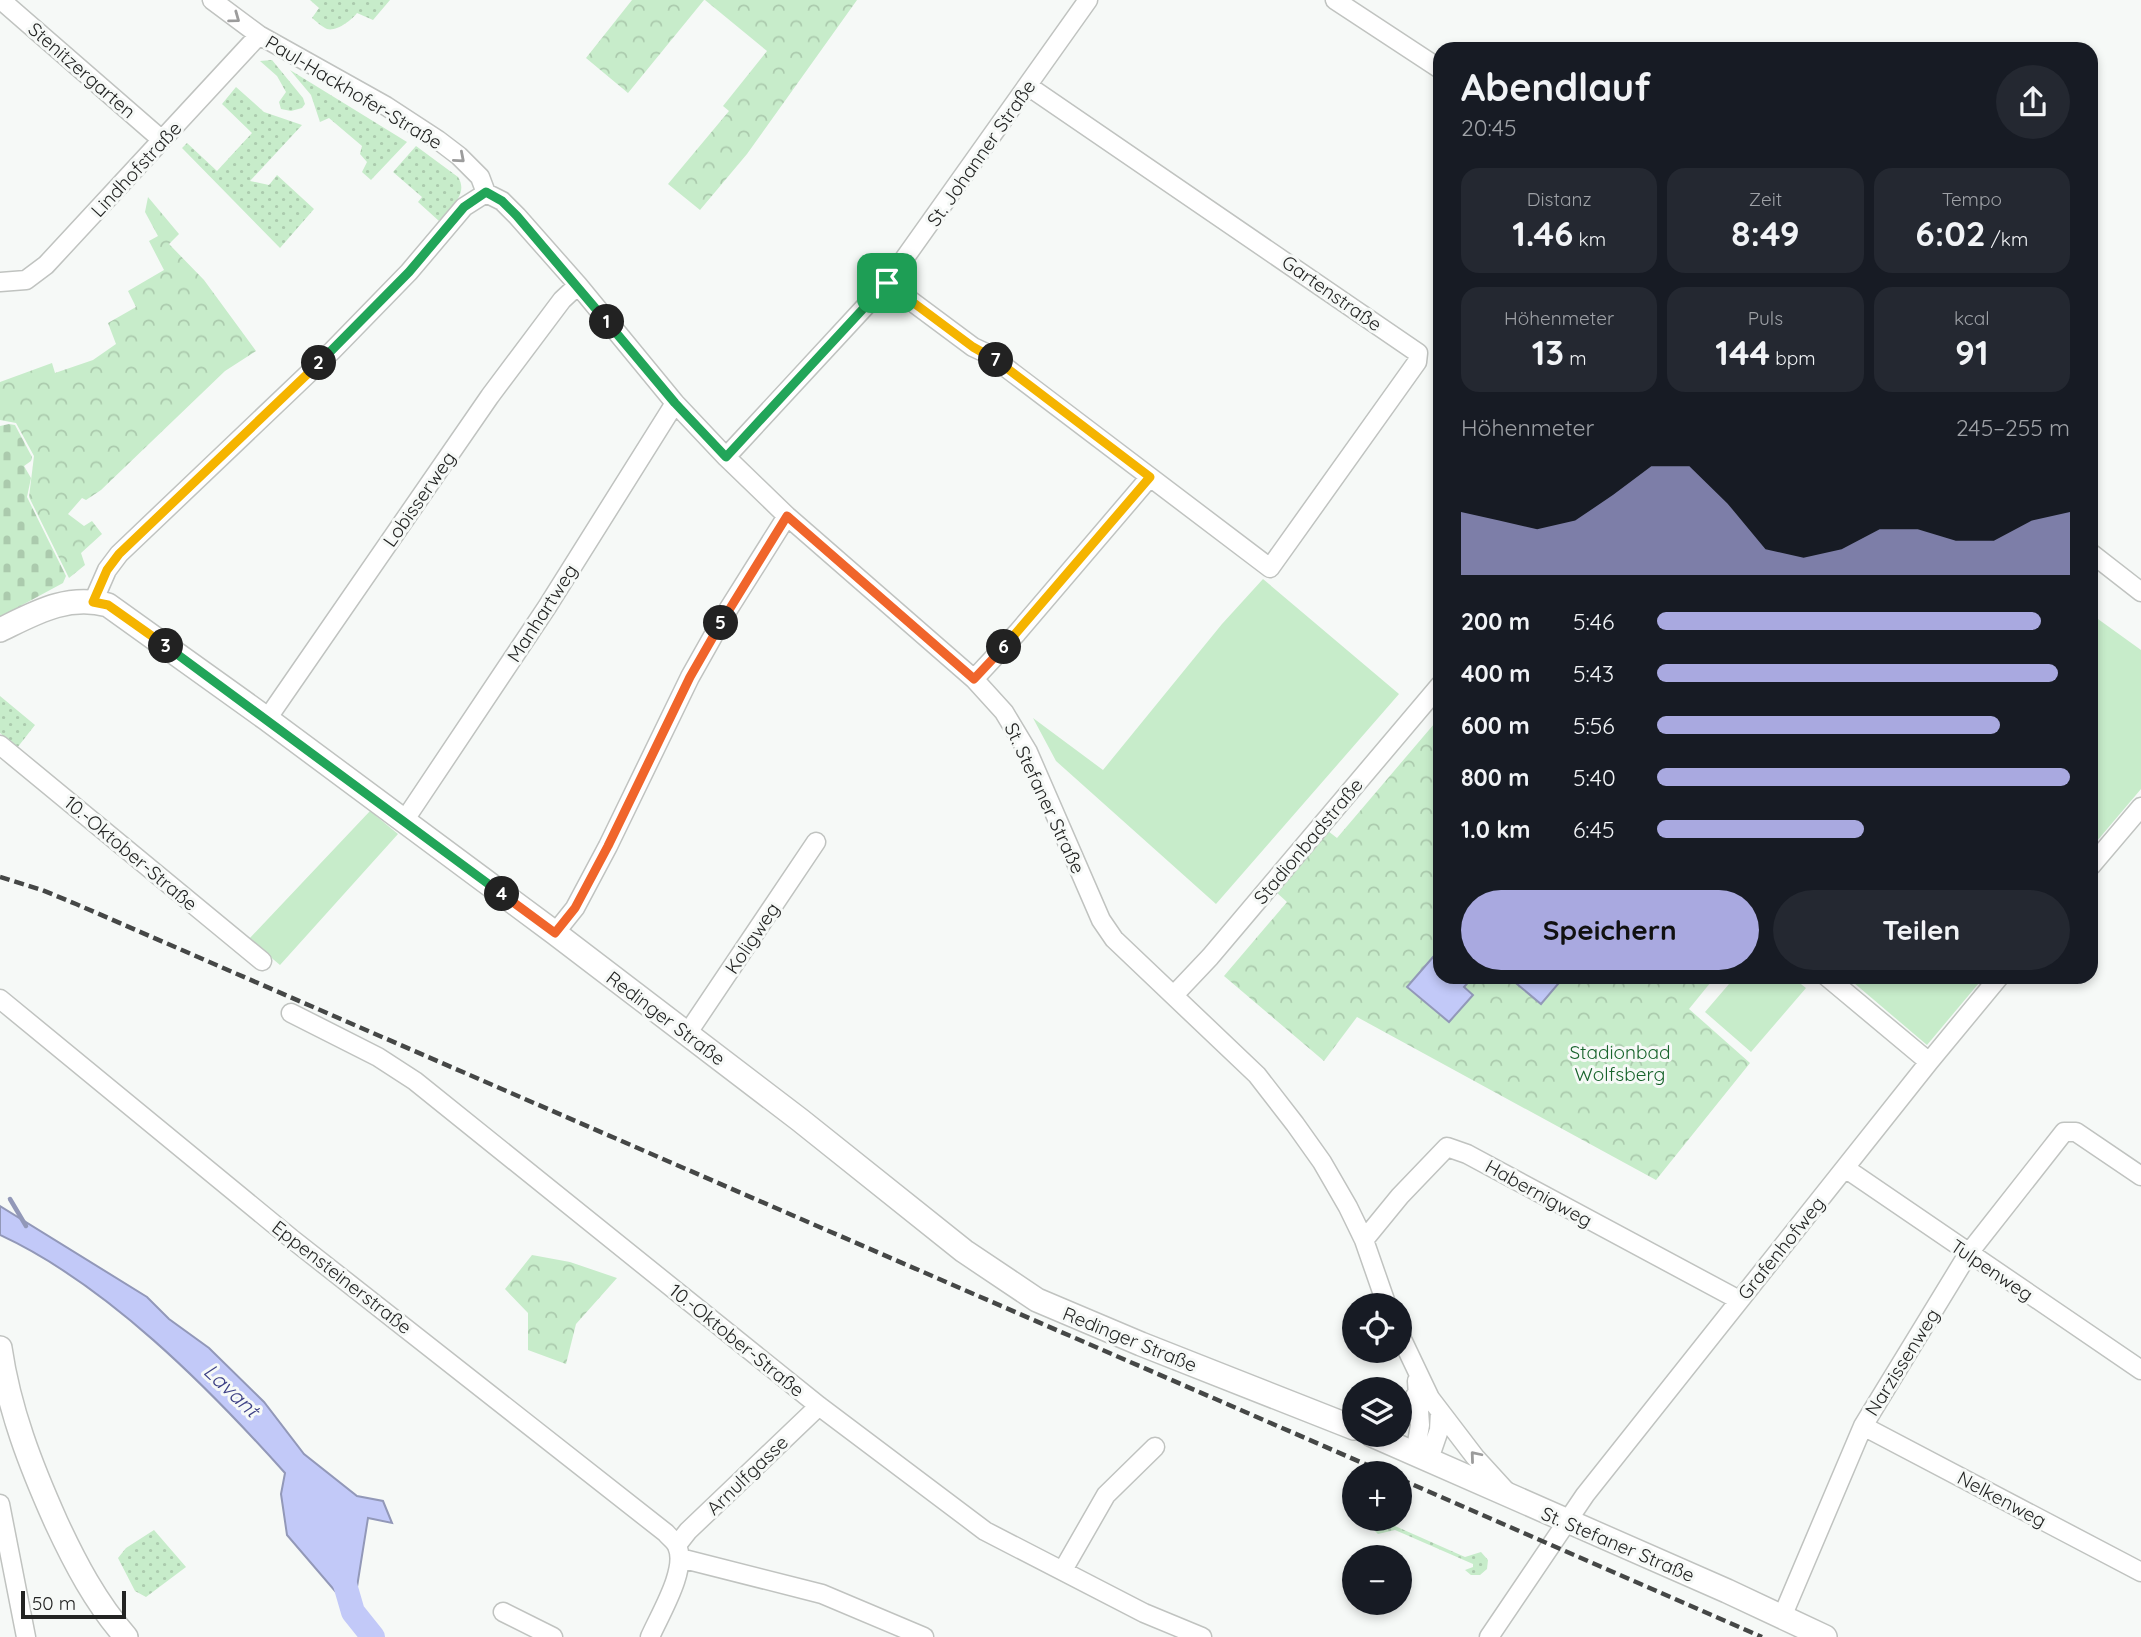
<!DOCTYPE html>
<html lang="de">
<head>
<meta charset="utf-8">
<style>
	body { margin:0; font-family:Quicksand,sans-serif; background:#242831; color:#f1f3f6; height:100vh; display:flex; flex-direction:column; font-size:26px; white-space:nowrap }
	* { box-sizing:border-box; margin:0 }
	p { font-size:23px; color:#9ea1a6 }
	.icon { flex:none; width:38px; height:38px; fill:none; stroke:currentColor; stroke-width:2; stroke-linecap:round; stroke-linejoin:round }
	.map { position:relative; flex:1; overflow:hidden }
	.sheet { position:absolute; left:1433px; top:42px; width:665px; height:942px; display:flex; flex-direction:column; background:#171b24; border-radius:21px; box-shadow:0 4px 10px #0003 }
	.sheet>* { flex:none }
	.fabs { position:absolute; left:1342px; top:1293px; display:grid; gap:14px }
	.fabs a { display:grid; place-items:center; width:70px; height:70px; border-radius:50%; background:#171b24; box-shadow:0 4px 10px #0003; font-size:35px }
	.scale { position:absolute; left:21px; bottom:18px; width:105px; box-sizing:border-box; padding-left:7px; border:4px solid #232423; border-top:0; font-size:19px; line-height:24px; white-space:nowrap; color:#232423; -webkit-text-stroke:5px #f6f9f7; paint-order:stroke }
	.pin { position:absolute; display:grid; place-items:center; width:60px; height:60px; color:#fff; margin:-30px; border-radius:14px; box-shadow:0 4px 10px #0006 }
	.km { position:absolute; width:35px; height:35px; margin:-18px; border-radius:50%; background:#222; color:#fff; font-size:19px; line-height:35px; text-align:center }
	.round { display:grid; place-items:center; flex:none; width:74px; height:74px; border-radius:37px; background:#242831 }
	.headline { display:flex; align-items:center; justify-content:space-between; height:119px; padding:0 28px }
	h1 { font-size:38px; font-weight:700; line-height:52px }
	.figures { display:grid; grid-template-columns:repeat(3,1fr); gap:10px; height:119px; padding:7px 28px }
	.figures div { display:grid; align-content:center; border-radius:18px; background:#242831; text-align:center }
	.figures b { font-size:35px; font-weight:700 }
	.figures small { font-size:19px; font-weight:400 }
	.figures p { font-size:19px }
	.chart { height:196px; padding:14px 28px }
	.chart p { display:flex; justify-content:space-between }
	.chart svg { width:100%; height:126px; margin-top:7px; fill:#a9a9e0; opacity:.7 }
	.button { display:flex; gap:14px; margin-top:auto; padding:14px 28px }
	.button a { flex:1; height:80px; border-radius:42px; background:#a9a9e0; color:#111; font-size:28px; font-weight:700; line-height:80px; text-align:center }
	.button a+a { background:#242831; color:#f1f3f6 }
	ul { padding:0 28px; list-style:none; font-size:23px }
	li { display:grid; grid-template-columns:112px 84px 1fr; align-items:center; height:52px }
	li i { height:18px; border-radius:9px; background:#a9a9e0 }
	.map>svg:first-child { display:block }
	.grass { fill:url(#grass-dots) }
	.forest { fill:url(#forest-crowns) }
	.cemetery { fill:url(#cemetery-stones) }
	.garden { fill:#c7ecca }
	.water { fill:#c2c9f8; stroke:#9298b8; stroke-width:2 }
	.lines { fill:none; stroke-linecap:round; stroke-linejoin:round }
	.stream { stroke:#9298b8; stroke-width:4.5 }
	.river { stroke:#c2c9f8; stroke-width:24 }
	.minor-casing { stroke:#c0c3c0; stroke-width:21 }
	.major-casing { stroke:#c0c3c0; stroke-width:26 }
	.minor { stroke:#fff; stroke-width:18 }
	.major { stroke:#fff; stroke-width:23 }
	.rail { stroke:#454746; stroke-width:4.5; stroke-dasharray:10 5; stroke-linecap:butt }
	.oneway { stroke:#9c9c9c }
	.split-1-casing { stroke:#fff; stroke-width:14 }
	.split-2-casing { stroke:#fff; stroke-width:14 }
	.split-3-casing { stroke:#fff; stroke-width:14 }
	.split-4-casing { stroke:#fff; stroke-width:14 }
	.split-5-casing { stroke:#fff; stroke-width:14 }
	.split-6-casing { stroke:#fff; stroke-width:14 }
	.split-7-casing { stroke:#fff; stroke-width:14 }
	.split-8-casing { stroke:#fff; stroke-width:14 }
	.split-1 { stroke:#22a559; stroke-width:9 }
	.split-2 { stroke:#22a559; stroke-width:9 }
	.split-3 { stroke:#f5b400; stroke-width:9 }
	.split-4 { stroke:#22a559; stroke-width:9 }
	.split-5 { stroke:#f0652b; stroke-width:9 }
	.split-6 { stroke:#f0652b; stroke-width:9 }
	.split-7 { stroke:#f5b400; stroke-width:9 }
	.split-8 { stroke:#f5b400; stroke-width:9 }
	.labels { text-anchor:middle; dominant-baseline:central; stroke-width:6; stroke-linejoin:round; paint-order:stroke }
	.street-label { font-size:19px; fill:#232423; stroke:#f6f9f7 }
	.park-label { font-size:19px; fill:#17632b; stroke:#f6f9f7 }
	.water-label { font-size:21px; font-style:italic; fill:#3d4085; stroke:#f6f9f7 }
</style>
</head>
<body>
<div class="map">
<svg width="2141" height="1637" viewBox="0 0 2141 1637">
	<defs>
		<pattern id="grass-dots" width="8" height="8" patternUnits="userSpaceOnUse" patternTransform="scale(1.75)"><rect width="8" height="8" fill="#c7ecca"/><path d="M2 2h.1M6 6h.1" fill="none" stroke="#abcaad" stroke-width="1.8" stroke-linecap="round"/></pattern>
		<pattern id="forest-crowns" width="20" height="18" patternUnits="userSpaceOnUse" patternTransform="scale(1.75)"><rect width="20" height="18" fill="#c7ecca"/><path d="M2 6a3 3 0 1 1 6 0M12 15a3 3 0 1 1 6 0" fill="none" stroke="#abcaad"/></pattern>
		<pattern id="cemetery-stones" width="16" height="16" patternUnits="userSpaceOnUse" patternTransform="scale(1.75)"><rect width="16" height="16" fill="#c7ecca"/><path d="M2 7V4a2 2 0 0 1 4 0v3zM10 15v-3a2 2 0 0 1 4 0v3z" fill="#abcaad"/></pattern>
	</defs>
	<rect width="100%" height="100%" fill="#f6f9f7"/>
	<!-- grass -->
	<path class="grass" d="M310,0h80l-17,20 -16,-7c-5,7 -21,19 -30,16 -5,-2 -11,-8 -15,-11l7,-10z
		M272,60l31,38 2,6 -3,4 -11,3 -10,-2 -2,-7 7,-10 -9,-16 -17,-15z
		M290,70l117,72 -36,38 -9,-8 5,-10 -7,-8 2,-8 -33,-28 -9,4 -9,-27z
		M236,87l28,25 38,13 -52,56 19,4 8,-10 37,34 -34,39 -98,-100 5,-5 30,28 35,-38 -30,-29z
		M416,146l42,31c11,17 -8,31 -19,44l-21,-19 4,-5 -29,-25z
		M0,696l35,29 -18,23 -17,-15z
		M1375,1519h16l-5,3 79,35 16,-5 7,8 -1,9 -7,6h-9l-6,-5 8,-3v-3l-78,-34 -17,4 -5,-5z
		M154,1530l32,37 -40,30 -11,-6 -17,-33 8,-10z"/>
	<!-- forest -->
	<path class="forest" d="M632,0h72l-76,93 -42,-35z
		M705,0h152l-110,154 -47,56 -32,-26 61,-73 -6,-5 44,-55z
		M148,197l31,37 -10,10 35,36 52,71 -31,20 -124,119 -15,10 -4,-2 -14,16 16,12 8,-5 10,13 -21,19 4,12 -16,13 -40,-81 5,-41 -18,-33 -16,-3v-38l52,-19 3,10 38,-13 23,-16 -8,-21 28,-16 -8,-16 36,-21 -15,-29 9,-5 -13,-24z
		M1440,717v259l275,1 -26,32 61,54 -94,117 -299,-163 -33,44 -100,-85 63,-74 -11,-10 52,-61 9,7z
		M532,1255l38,7 47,16 -41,46 -10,40 -38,-14v-37l-23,-24z"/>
	<!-- cemetery -->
	<path class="cemetery" d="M9,424l6,1 17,32 -1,4 -7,5 7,12 -4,19 39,79 -3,7 -63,34v-191z"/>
	<!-- garden -->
	<path class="garden" d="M1263,579l136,115 -183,210 -160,-143 -23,-43 70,52 119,-146z
		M2091,614l50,36v139l-50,59z
		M370,811l28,23 -118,131 -31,-26z
		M1735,977h57l14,11 -55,64 -46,-40z
		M1847,977h137l-57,68z"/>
	<!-- water -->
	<path class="water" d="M1440,949v27l33,1 -9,10 9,8 -24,27 -42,-35z
		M1513,976h51v1l-23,27 -30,-25z
		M0,1206l147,91 22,22 40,29 55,54 40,52 53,42 26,5 9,22 -24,-5 -15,94 -66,-77 -6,-41 4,-21c-77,-86 -179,-189 -285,-238z"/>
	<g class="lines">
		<!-- stream -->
		<path class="stream" d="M10,1199l16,27"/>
		<!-- river -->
		<path class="river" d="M344,1581l9,31 20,25"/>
		<defs>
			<path id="minor" d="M1,0l161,140
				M212,0l47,35 127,71 52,34 21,16 21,21 6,16
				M1335,0l105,69
				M486,193l16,8 15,15 61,69 97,118 51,54 61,59 187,163 30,33 24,40 73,168 13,19 143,136 38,49 27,38 26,45 16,33 23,66
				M0,282l26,-2 20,-15 213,-230
				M887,283l86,64 15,7 25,19 257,195 147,-206 1,-9 -390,-267
				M726,457l161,-174 201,-283
				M2091,553l50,39
				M93,602l14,-32 12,-16 213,-203 77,-79 55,-65 22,-14
				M974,679l43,-46 133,-156
				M267,719l223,-323 72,-96 16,-15
				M0,745l262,216
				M404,821l143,-214 128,-204
				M2091,866l50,-59
				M555,933l20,-25 33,-62 82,-169 36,-64 61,-97
				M1826,976l103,86
				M1174,995l36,-38 230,-272
				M0,999l292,240 374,294c3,4 9,8 11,13 11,23 -17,68 -27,91
				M291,1013l87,44 37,24 404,325 166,125 159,82 58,24
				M687,1034l129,-192
				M1845,1168l296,202
				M1364,1240l36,-44 47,-49 20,7 272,146
				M1400,1335l30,63 45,59 32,35
				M1400,1413l10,-9 9,-14
				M1863,1426l278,146
				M1415,1454l5,-29 -3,-44
				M1429,1459l10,-29 1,-18
				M0,1504l26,133
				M677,1545l11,-14 131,-125
				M680,1558l142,36 102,43
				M1063,1570l43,-75 49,-48
				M503,1612l50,25
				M1782,1617l81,-191 105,-172 96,-122h12l65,44
				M1489,1637l96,-142 344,-433 71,-86"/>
			<path id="major" d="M0,630c35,-17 67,-36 108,-25l159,114 288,214 245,187 164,131 73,49 104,44 213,84
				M0,1348c9,62 31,118 56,174 19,41 40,81 70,115
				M1372,1435l355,156 98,46"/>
		</defs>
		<!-- minor casing -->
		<use href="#minor" class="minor-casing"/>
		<!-- major casing -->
		<use href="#major" class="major-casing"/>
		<!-- minor -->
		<use href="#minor" class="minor"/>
		<!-- major -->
		<use href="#major" class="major"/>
		<!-- rail -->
		<path class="rail" d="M0,877l42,13 34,14 1312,570
			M1400,1479l362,158"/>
	</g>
	<!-- one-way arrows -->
	<defs><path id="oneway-chevron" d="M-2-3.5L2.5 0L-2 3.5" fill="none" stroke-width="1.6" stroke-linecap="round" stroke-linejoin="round" transform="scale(1.75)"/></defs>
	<g class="oneway">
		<use href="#oneway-chevron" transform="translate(235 18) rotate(36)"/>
		<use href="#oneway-chevron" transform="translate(460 158) rotate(41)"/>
		<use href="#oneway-chevron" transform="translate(1475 1456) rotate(-130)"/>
	</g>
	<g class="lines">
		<defs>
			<path id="split-1" d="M607,322l68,81 51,54 161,-174"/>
			<path id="split-2" d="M319,363l90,-91 55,-65 22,-15 16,9 15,15 90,106"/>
			<path id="split-3" d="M166,646l-58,-41 -15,-3 14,-32 12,-16 200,-191"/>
			<path id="split-4" d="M166,646l336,248"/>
			<path id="split-5" d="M502,894l53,39 20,-25 33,-62 82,-169 31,-54"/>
			<path id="split-6" d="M721,623l66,-107 187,163 30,-32"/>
			<path id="split-7" d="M996,360l154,117 -146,170"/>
			<path id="split-8" d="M887,283l86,64 23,13"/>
		</defs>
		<!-- split-1 casing -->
		<use href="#split-1" class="split-1-casing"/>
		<!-- split-2 casing -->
		<use href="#split-2" class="split-2-casing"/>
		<!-- split-3 casing -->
		<use href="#split-3" class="split-3-casing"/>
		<!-- split-4 casing -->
		<use href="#split-4" class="split-4-casing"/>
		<!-- split-5 casing -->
		<use href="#split-5" class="split-5-casing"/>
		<!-- split-6 casing -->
		<use href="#split-6" class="split-6-casing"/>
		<!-- split-7 casing -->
		<use href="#split-7" class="split-7-casing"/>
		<!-- split-8 casing -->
		<use href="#split-8" class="split-8-casing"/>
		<!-- split-1 -->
		<use href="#split-1" class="split-1"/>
		<!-- split-2 -->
		<use href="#split-2" class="split-2"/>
		<!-- split-3 -->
		<use href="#split-3" class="split-3"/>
		<!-- split-4 -->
		<use href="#split-4" class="split-4"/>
		<!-- split-5 -->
		<use href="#split-5" class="split-5"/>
		<!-- split-6 -->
		<use href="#split-6" class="split-6"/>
		<!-- split-7 -->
		<use href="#split-7" class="split-7"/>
		<!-- split-8 -->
		<use href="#split-8" class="split-8"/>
	</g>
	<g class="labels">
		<!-- street labels -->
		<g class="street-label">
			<text transform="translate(82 70) rotate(41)">Stenitzergarten</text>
			<text transform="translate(354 92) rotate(31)">Paul-Hackhofer-Straße</text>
			<text transform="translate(981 153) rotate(-55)">St. Johanner Straße</text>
			<text transform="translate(136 169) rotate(-47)">Lindhofstraße</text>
			<text transform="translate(1332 293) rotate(35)">Gartenstraße</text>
			<text transform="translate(419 499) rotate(-55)">Lobisserweg</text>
			<text transform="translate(542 613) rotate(-57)">Manhartweg</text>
			<text transform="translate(1045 798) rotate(65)">St. Stefaner Straße</text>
			<text transform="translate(1308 841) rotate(-50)">Stadionbadstraße</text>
			<text transform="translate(131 853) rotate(40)">10.-Oktober-Straße</text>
			<text transform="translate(752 938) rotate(-56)">Koligweg</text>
			<text transform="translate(666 1018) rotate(37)">Redinger Straße</text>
			<text transform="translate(1539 1193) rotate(29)">Habernigweg</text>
			<text transform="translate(1781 1248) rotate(-51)">Grafenhofweg</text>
			<text transform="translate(1992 1270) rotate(34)">Tulpenweg</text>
			<text transform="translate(342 1277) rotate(38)">Eppensteinerstraße</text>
			<text transform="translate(1130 1339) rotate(22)">Redinger Straße</text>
			<text transform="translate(737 1340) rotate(39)">10.-Oktober-Straße</text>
			<text transform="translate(1902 1362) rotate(-58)">Narzissenweg</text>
			<text transform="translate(747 1475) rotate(-44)">Arnulfgasse</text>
			<text transform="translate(2002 1499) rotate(28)">Nelkenweg</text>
			<text transform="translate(1618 1544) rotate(23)">St. Stefaner Straße</text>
		</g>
		<!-- park labels -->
		<g class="park-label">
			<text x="1620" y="1052">Stadionbad<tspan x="1620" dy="22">Wolfsberg</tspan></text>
		</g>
		<!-- water labels -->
		<g class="water-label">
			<text transform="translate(232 1390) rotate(43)">Lavant</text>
		</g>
	</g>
</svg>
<div class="fabs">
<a><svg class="icon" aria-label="locate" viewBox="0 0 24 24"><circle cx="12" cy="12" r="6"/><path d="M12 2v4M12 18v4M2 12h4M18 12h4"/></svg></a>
<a><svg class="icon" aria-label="layers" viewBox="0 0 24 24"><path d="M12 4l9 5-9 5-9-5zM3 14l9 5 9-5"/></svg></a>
<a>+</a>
<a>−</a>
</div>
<div class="scale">50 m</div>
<div class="pin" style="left:887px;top:283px;background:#1e9e55"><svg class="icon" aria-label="arrive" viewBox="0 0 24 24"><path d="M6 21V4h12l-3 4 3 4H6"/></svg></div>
<b class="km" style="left:607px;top:322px">1</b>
<b class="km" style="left:319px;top:363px">2</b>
<b class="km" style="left:166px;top:646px">3</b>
<b class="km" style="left:502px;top:894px">4</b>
<b class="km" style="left:721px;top:623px">5</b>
<b class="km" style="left:1004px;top:647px">6</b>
<b class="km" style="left:996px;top:360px">7</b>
<section class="sheet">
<div class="headline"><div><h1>Abendlauf</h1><p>20:45</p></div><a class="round"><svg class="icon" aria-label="share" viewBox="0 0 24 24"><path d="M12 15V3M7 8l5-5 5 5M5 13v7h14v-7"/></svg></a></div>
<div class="figures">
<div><p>Distanz</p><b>1.46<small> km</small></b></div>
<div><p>Zeit</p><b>8:49</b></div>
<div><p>Tempo</p><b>6:02<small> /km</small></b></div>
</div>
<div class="figures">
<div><p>Höhenmeter</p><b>13<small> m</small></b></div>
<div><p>Puls</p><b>144<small> bpm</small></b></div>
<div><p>kcal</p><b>91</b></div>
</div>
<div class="chart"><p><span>Höhenmeter</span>245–255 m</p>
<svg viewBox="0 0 160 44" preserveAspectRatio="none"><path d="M0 44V22L10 25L20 28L30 25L40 16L50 6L60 6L70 19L80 35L90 38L100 35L110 28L120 28L130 32L140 32L150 25L160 22V44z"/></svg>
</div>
<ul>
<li><b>200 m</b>5:46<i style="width:93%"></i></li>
<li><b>400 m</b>5:43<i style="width:97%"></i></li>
<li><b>600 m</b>5:56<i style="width:83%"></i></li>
<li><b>800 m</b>5:40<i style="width:100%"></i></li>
<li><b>1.0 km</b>6:45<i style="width:50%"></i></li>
</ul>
<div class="button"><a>Speichern</a><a>Teilen</a></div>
</section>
</div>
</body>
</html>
